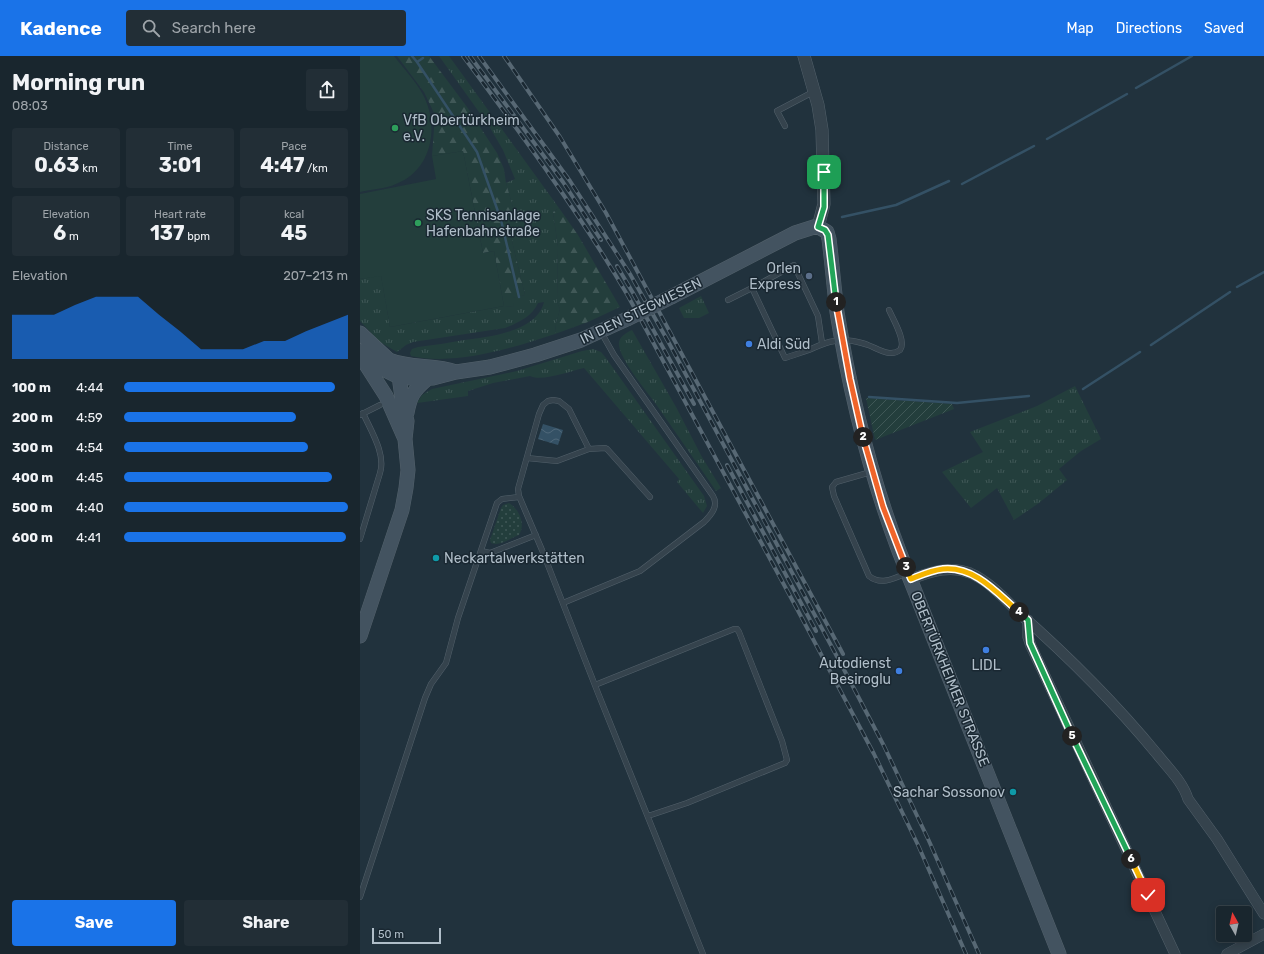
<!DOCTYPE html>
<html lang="en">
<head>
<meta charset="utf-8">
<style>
	body { margin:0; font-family:Rubik,sans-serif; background:#222e36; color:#f1f3f6; height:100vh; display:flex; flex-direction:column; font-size:15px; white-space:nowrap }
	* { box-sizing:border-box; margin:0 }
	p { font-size:13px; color:#9fa5aa }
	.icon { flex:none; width:22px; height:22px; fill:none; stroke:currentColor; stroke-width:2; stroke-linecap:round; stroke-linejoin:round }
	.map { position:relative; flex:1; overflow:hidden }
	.details { display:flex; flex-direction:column; background:#19262e; width:360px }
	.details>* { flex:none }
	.needle { width:26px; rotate:352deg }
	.fabs { position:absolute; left:856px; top:850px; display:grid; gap:8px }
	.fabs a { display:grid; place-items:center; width:36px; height:36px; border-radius:4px; background:#19262e; box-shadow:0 2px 10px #0003,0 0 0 1px #37434a; font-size:20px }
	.scale { position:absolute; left:12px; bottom:10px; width:69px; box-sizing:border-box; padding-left:4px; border:2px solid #b0bec9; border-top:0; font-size:11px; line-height:14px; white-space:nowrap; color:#b0bec9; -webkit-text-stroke:3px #1a2832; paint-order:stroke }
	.pin { position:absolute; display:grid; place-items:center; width:34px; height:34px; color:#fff; margin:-17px; border-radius:8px; box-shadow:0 2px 6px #0006 }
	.km { position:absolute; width:20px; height:20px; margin:-10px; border-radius:50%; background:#222; color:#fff; font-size:11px; line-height:20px; text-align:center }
	.round { display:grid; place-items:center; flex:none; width:42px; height:42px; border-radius:4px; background:#222e36 }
	.headline { display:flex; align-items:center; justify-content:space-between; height:68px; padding:0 12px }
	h1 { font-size:22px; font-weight:700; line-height:30px }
	.figures { display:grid; grid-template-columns:repeat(3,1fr); gap:6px; height:68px; padding:4px 12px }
	.figures div { display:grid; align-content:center; border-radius:4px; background:#222e36; text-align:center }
	.figures b { font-size:20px; font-weight:700 }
	.figures small { font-size:11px; font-weight:400 }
	.figures p { font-size:11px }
	.chart { height:112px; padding:8px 12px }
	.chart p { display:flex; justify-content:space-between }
	.chart svg { width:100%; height:72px; margin-top:4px; fill:#1a73e8; opacity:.7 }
	.primary-button { display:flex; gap:8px; margin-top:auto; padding:8px 12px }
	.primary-button a { flex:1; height:46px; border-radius:4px; background:#1a73e8; color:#fff; font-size:16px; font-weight:700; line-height:46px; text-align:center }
	.primary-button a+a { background:#222e36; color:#f1f3f6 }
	ul { padding:0 12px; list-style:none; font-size:13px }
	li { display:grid; grid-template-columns:64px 48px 1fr; align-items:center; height:30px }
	li i { height:10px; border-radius:5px; background:#1a73e8 }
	header { display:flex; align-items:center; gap:24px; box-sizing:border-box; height:56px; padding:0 20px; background:#1a73e8; color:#fff }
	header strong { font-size:19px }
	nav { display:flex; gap:22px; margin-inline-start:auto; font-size:14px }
	.search { width:280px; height:36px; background:#222e36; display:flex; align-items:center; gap:10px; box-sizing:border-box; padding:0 14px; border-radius:4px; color:#9fa5aa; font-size:15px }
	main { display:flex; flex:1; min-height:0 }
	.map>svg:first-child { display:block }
	.grass { fill:url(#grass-tufts) }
	.forest { fill:url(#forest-firs) }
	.park { fill:url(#park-dots) }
	.garden { fill:url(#garden-furrows) }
	.pitch { fill:#233e3c }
	.water { fill:url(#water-waves) }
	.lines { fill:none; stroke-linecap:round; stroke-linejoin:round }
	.stream { stroke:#345165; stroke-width:2.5 }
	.service-casing { stroke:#53616b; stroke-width:6 }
	.minor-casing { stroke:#53616b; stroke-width:11 }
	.tertiary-casing { stroke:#53616b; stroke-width:13 }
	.secondary-casing { stroke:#53616b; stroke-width:15 }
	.service { stroke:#35434d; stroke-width:5 }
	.minor { stroke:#35434d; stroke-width:10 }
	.tertiary { stroke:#35434d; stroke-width:12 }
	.secondary { stroke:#435360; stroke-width:14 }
	.rail-casing { stroke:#576874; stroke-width:4 }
	.rail { stroke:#1a2832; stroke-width:2.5; stroke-dasharray:8; stroke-linecap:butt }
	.secondary-bridge-casing { stroke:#53616b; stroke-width:15; stroke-linecap:butt }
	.secondary-bridge { stroke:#435360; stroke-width:14 }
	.split-1-casing { stroke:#fff; stroke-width:8 }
	.split-2-casing { stroke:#fff; stroke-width:8 }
	.split-3-casing { stroke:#fff; stroke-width:8 }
	.split-4-casing { stroke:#fff; stroke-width:8 }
	.split-5-casing { stroke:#fff; stroke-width:8 }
	.split-6-casing { stroke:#fff; stroke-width:8 }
	.split-7-casing { stroke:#fff; stroke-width:8 }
	.split-1 { stroke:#22a559; stroke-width:5 }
	.split-2 { stroke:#f0652b; stroke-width:5 }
	.split-3 { stroke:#f0652b; stroke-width:5 }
	.split-4 { stroke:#f5b400; stroke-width:5 }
	.split-5 { stroke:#22a559; stroke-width:5 }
	.split-6 { stroke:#22a559; stroke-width:5 }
	.split-7 { stroke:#f5b400; stroke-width:5 }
	.leisure-dot { fill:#2e9e5b; stroke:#1a2832; stroke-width:1.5 }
	.service-dot { fill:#5c6f8a; stroke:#1a2832; stroke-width:1.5 }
	.shop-dot { fill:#3f7fe0; stroke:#1a2832; stroke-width:1.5 }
	.culture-dot { fill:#0f9aa8; stroke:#1a2832; stroke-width:1.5 }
	.labels { text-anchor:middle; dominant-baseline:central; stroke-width:3; stroke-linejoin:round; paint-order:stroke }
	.poi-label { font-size:14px; fill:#b0bec9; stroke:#1a2832; text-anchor:start }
	.street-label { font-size:14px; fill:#b0bec9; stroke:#1a2832 }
</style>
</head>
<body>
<header>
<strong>Kadence</strong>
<div class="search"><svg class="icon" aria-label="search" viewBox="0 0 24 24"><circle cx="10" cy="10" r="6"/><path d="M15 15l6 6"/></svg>Search here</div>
<nav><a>Map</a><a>Directions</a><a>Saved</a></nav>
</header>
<main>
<section class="details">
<div class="headline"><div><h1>Morning run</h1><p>08:03</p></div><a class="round"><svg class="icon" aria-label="share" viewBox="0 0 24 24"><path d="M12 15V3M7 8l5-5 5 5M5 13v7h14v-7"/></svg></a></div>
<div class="figures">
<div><p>Distance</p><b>0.63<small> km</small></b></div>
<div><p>Time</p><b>3:01</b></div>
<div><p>Pace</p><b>4:47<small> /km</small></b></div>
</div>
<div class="figures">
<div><p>Elevation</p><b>6<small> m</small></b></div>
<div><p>Heart rate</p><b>137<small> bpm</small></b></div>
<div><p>kcal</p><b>45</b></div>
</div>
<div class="chart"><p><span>Elevation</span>207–213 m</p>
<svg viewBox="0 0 160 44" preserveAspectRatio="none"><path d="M0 44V17L10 17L20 17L30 11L40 6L50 6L60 6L70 17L80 27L90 38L100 38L110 38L120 33L130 33L140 27L150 22L160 17V44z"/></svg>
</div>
<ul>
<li><b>100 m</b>4:44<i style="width:94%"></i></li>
<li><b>200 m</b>4:59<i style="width:77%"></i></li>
<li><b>300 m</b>4:54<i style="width:82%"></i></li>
<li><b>400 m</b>4:45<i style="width:93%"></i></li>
<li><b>500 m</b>4:40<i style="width:100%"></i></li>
<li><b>600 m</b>4:41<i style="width:99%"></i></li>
</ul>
<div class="primary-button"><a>Save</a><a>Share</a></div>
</section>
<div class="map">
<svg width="904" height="898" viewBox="0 0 904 898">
	<defs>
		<pattern id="grass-tufts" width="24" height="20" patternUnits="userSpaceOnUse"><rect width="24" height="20" fill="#233e3c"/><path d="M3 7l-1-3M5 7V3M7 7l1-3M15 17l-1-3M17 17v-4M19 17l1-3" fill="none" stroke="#405857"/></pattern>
		<pattern id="forest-firs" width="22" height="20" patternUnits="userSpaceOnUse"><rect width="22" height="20" fill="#233e3c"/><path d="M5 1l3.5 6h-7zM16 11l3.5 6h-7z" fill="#405857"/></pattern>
		<pattern id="park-dots" width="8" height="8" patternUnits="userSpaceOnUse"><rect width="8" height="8" fill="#233e3c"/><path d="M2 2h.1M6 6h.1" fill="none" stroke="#405857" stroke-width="1.8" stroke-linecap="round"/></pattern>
		<pattern id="garden-furrows" width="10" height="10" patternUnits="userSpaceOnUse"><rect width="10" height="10" fill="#233e3c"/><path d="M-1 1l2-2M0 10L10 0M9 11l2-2" fill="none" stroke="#405857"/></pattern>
		<pattern id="water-waves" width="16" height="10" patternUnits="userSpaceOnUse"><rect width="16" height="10" fill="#345165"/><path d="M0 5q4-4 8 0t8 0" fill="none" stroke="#4f687a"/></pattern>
	</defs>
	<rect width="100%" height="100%" fill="#21323d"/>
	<!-- grass -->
	<path class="grass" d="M79,0h10l110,152 -6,4 5,35 -1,55 3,7 -4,15 -1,10c-42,14 -100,32 -144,22l-1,-3 2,-4 6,-2c15,-2 31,-4 46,-7 24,-3 73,-8 80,-38l-6,1c-6,14 -21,20 -33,25l-92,14 -7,3 -9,7 -17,-10 -20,-21v-42l21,-4 9,52 114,-21 10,1 -2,-9 13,-3 -15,-62 9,-5 -13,-45 9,-4 -12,-29 -14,-24z
		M341,240l8,17 -10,5h-15l-5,-10z
		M272,274l44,77 26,50 19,31 -5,3c-21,-31 -42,-61 -63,-91 -9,-12 -33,-41 -34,-55 -1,-8 7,-12 13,-15z
		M233,293l8,3 5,6 98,138 3,10 -4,7 -26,-31 2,-3 -95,-111c-13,3 -43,14 -54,8l-37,7 -25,8v5l-51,7 5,-8 10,-6 85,-18 65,-20z
		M715,330l26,53 -20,12 -22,18 8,11 -28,23 -25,17 -17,-32 -26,20 -29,-36 41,-20 -13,-20 67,-26z"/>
	<!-- forest -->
	<path class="forest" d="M37,0h32l38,51 30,46 7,16 2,14 13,45 -9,5 15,62 -12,3 1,9 -10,-1 -10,-55 -11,2 -20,-102 -31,5 3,-41 -11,-23z
		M199,152l19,27 42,72 -32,15 -33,12 1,-10 4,-15 -3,-7 1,-55 -5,-35z"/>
	<!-- park -->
	<path class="park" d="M149,447c10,6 17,21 10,32 -8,3 -20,12 -28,8l-1,-3 11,-32 2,-3z"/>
	<!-- garden -->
	<path class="garden" d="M506,342l86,6 2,5 -79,31z"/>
	<!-- pitch -->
	<path class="pitch" d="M0,0h34c9,12 21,24 28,37 18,31 11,77 -26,91 -11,5 -24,5 -36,8z
		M103,95l20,102 11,-2 10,55 -114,21 -9,-51 -21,3v-85l76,-15 -4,-23z"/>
	<!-- water -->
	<path class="water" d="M183,368l20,6 -5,15 -20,-6z"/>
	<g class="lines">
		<!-- stream -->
		<path class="stream" d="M52,0l5,6 6,-4
			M57,6l60,90 24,68 18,77
			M776,32l56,-32
			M687,83l80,-45
			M602,128l72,-38
			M482,161l54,-12 53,-24
			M877,231l27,-15
			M791,289l79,-53
			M723,333l57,-37
			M509,341l88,6 72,-7"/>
		<defs>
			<path id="service" d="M425,70l-8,-15 36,-19
				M368,244l24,-12
				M462,287l-4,-27 -24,-51 -42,23 33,70c8,-3 16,-5 24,-8 15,-7 27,-12 44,-9 5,1 10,2 15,4 9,3 22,13 32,5 7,-8 -7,-31 -11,-40
				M0,359l20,-10
				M167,402l30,3 32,-12
				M511,416l-35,10 -4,5 2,9 35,80c12,10 26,2 38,-3
				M290,441l-43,-48 -2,-1 -16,1 -20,-40 -10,-8 -6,-1 -5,1 -5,4 -4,9 -21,75 1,7 23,54 56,143 105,261
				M0,483l20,-66c6,-19 -9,-42 -17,-60
				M121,495l9,2 46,-18
				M203,547l77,-32 64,-49c7,-7 15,-16 9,-26l-99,-141 -13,-23
				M235,629l139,-56h3l2,3 43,109 5,19 -2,3 -98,40 -39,13
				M0,841l65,-199 6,-14 15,-21 12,-45 39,-115 5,-4 17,-2"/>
			<path id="minor" d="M551,523c20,-7 38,-14 59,-6 19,8 35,26 49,40 50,44 96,90 138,141 11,14 26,28 31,45l29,40 47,75
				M668,564v17l3,9 144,308
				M867,898l37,-20"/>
			<path id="tertiary" d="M444,0l14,49 4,25 2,74 -6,23"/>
			<path id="secondary" d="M313,240l122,-63 22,-7 10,6 2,7c3,24 5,49 8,73 13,81 33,162 62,239l160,403
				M0,277l29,27 10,16 4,29 4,16 -2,18 3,31 -2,18 -4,22 -42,126
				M0,295l15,14 20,10 20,4 18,-1 23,-6 34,-5 45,-12 46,-15 46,-21
				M3,304l23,36 19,43
				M29,304c22,9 45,4 67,12
				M47,357c3,-17 7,-23 20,-34"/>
		</defs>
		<!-- service casing -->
		<use href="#service" class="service-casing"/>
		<!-- minor casing -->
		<use href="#minor" class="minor-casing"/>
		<!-- tertiary casing -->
		<use href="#tertiary" class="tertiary-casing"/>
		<!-- secondary casing -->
		<use href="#secondary" class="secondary-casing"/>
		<!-- service -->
		<use href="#service" class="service"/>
		<!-- minor -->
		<use href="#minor" class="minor"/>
		<!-- tertiary -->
		<use href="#tertiary" class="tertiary"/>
		<!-- secondary -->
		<use href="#secondary" class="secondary"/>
		<defs>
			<path id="rail" d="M103,0c58,78 116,156 165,240l168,311 78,147 44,91 48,109
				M110,0l93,126 38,58
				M119,0l91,125 60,93 39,69 180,336 35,67 45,95 50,113
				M144,0l56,81 46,76 237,441
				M257,210l16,27 61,111
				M367,409l89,166"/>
		</defs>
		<!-- rail casing -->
		<use href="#rail" class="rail-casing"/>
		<!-- rail -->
		<use href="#rail" class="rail"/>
		<defs>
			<path id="secondary-bridge" d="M267,263l46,-23"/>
		</defs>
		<!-- secondary-bridge casing -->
		<use href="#secondary-bridge" class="secondary-bridge-casing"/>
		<!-- secondary-bridge -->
		<use href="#secondary-bridge" class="secondary-bridge"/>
	</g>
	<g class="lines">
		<defs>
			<path id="split-1" d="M464,116v35l-6,20 7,3 3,5 8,67"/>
			<path id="split-2" d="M476,246l14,77 13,58"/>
			<path id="split-3" d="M503,381l20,70 23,60"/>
			<path id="split-4" d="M546,511l5,12c10,-4 21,-9 32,-10 32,-3 54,24 76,43"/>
			<path id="split-5" d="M659,556l9,8 2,23 42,93"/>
			<path id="split-6" d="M712,680l59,123"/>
			<path id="split-7" d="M771,803l17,36"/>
		</defs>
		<!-- split-1 casing -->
		<use href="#split-1" class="split-1-casing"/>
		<!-- split-2 casing -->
		<use href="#split-2" class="split-2-casing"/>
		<!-- split-3 casing -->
		<use href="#split-3" class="split-3-casing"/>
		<!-- split-4 casing -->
		<use href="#split-4" class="split-4-casing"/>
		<!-- split-5 casing -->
		<use href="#split-5" class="split-5-casing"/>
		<!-- split-6 casing -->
		<use href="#split-6" class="split-6-casing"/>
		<!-- split-7 casing -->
		<use href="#split-7" class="split-7-casing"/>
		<!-- split-1 -->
		<use href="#split-1" class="split-1"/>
		<!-- split-2 -->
		<use href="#split-2" class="split-2"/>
		<!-- split-3 -->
		<use href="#split-3" class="split-3"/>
		<!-- split-4 -->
		<use href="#split-4" class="split-4"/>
		<!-- split-5 -->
		<use href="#split-5" class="split-5"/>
		<!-- split-6 -->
		<use href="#split-6" class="split-6"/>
		<!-- split-7 -->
		<use href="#split-7" class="split-7"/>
	</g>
	<!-- markers -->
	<g class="leisure-dot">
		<circle cx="35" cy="72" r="4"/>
		<circle cx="58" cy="167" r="4"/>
	</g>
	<circle class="service-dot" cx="449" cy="220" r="4"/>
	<g class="shop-dot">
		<circle cx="389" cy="288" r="4"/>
		<circle cx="626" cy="594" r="4"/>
		<circle cx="539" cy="615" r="4"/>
	</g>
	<g class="culture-dot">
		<circle cx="76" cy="502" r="4"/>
		<circle cx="653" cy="736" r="4"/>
	</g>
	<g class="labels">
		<!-- poi labels -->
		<g class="poi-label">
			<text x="43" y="64">VfB Obertürkheim<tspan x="43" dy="16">e.V.</tspan></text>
			<text x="66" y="159">SKS Tennisanlage<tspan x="66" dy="16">Hafenbahnstraße</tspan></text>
			<text x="441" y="212" text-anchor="end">Orlen<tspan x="441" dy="16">Express</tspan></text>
			<text x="397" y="288">Aldi Süd</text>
			<text x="84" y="502">Neckartalwerkstätten</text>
			<text x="531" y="607" text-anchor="end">Autodienst<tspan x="531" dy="16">Besiroglu</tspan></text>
			<text x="626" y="609" text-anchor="middle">LIDL</text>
			<text x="645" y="736" text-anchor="end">Sachar Sossonov</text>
		</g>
		<!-- street labels -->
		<g class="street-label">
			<text transform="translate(281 255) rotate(-26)">IN DEN STEGWIESEN</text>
			<text transform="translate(590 623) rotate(68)">OBERTÜRKHEIMER STRASSE</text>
		</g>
	</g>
</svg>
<div class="fabs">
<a><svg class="needle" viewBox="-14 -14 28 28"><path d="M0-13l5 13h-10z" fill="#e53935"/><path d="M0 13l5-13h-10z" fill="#9fa5aa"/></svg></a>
</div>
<div class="scale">50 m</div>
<div class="pin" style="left:464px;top:116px;background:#1e9e55"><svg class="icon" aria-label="arrive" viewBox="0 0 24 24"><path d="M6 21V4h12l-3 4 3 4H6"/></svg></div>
<div class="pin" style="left:788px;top:839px;background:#d93025"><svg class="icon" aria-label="check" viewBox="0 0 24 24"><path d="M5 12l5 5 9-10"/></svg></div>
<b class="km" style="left:476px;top:246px">1</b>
<b class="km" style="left:503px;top:381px">2</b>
<b class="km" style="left:546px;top:511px">3</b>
<b class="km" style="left:659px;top:556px">4</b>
<b class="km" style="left:712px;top:680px">5</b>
<b class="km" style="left:771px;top:803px">6</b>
</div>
</main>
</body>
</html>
